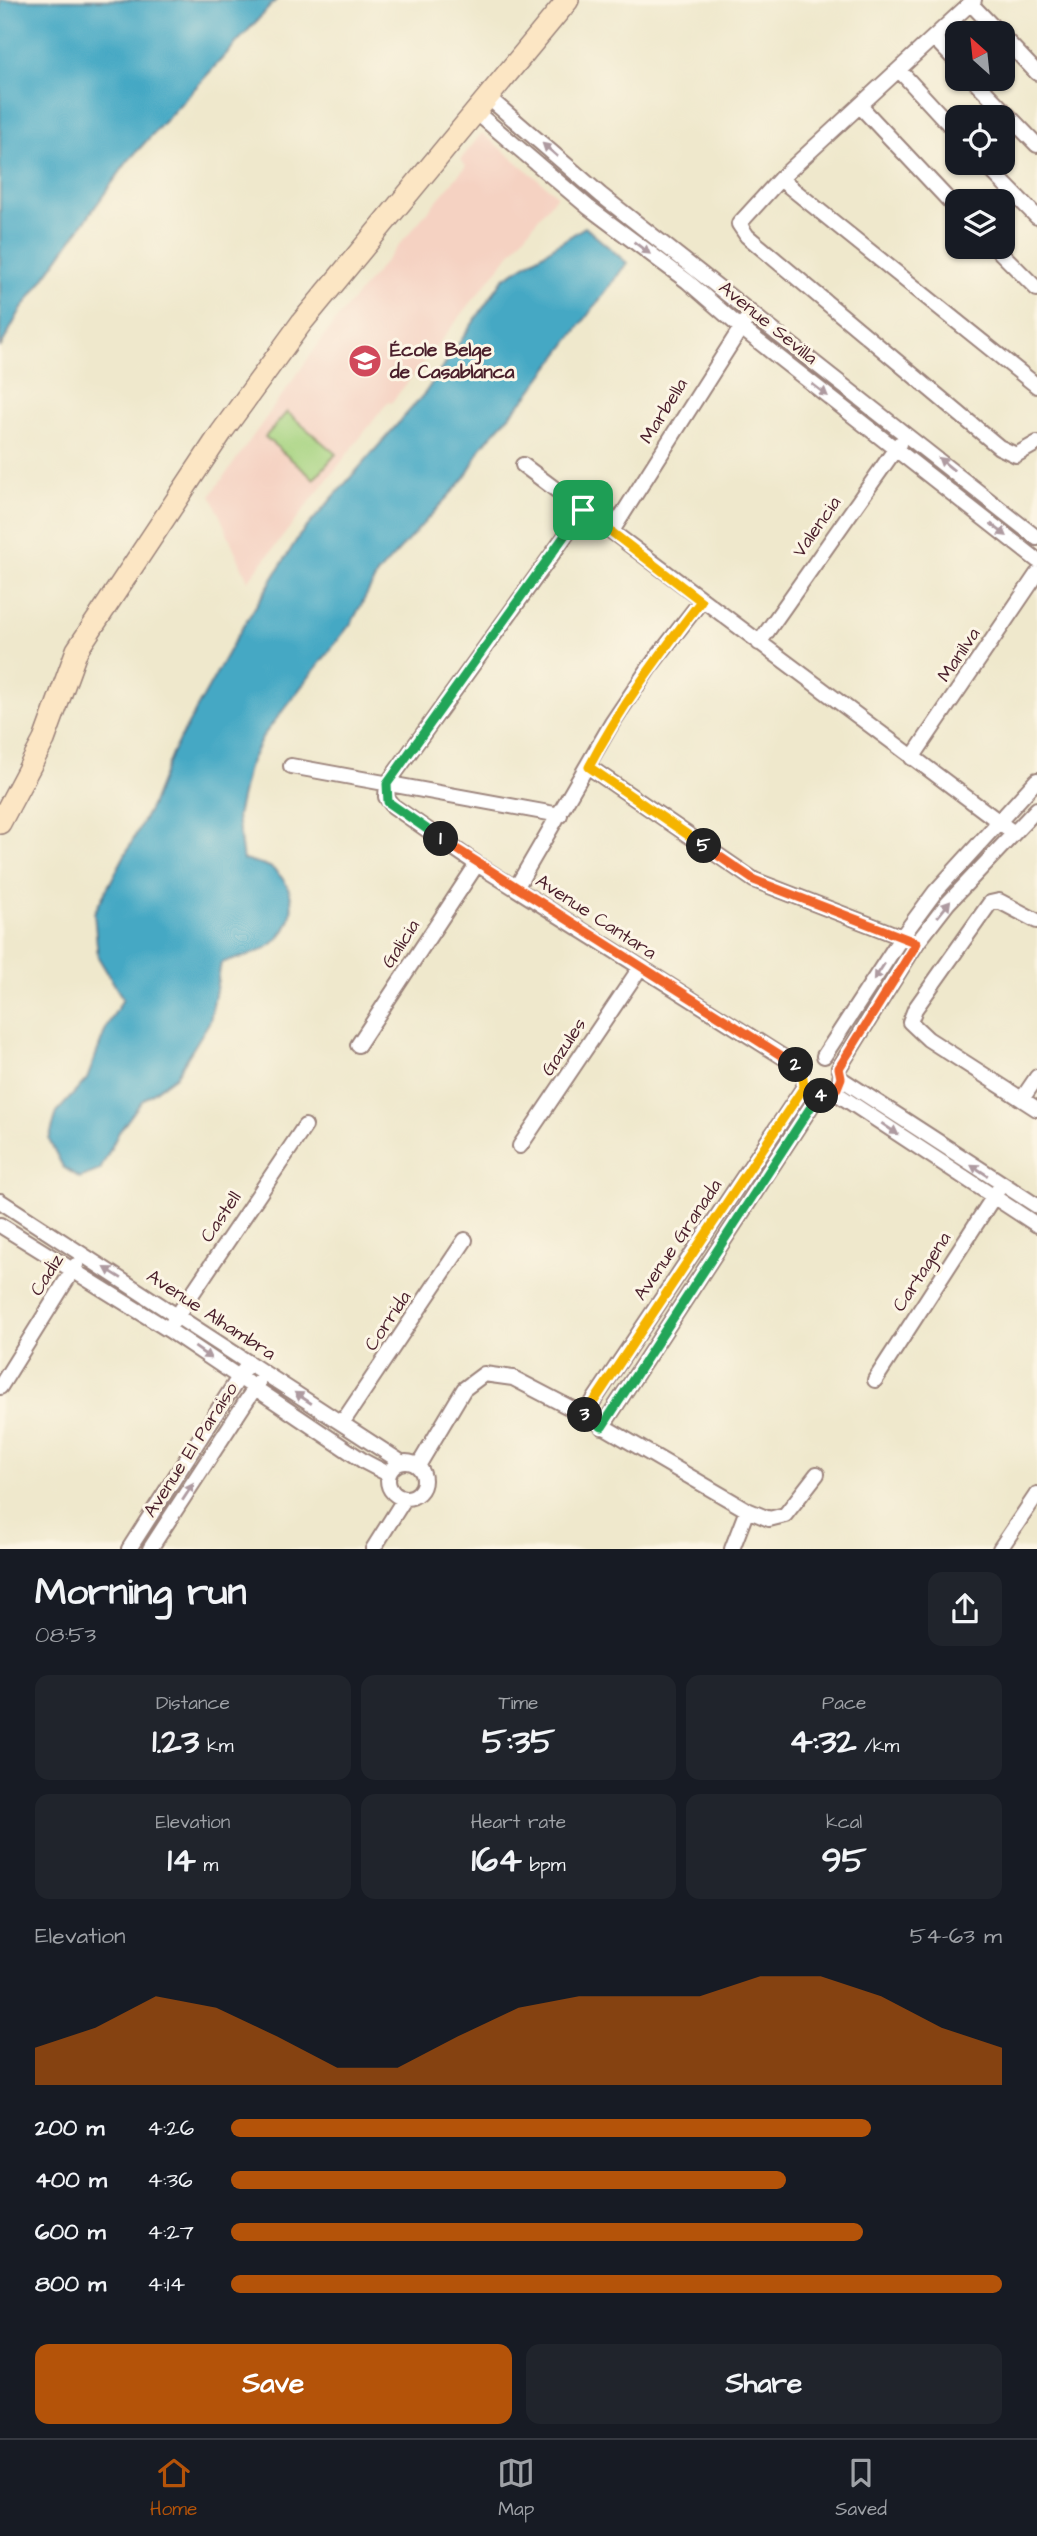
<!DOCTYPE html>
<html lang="en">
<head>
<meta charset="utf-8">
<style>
	body { margin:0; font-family:"Architects Daughter",sans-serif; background:#20242c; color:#f1f3f6; height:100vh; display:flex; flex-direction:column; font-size:26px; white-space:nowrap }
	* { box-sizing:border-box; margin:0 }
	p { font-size:23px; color:#9ea1a6 }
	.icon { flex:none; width:38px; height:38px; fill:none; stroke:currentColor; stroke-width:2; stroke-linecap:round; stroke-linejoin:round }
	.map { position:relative; height:1549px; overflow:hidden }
	.drawer { display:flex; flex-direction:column; background:#171b24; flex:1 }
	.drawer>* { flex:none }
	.needle { width:46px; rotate:333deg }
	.controls { position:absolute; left:945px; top:21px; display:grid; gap:14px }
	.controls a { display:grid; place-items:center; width:70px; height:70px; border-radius:14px; background:#171b24; box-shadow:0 2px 5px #0004; font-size:35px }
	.pin { position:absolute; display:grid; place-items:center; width:60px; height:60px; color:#fff; margin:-30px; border-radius:14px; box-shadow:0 4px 10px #0006 }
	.km { position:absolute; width:35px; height:35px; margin:-18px; border-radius:50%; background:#222; color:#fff; font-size:19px; line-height:35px; text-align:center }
	.round { display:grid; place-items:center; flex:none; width:74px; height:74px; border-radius:14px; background:#20242c }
	.summary { display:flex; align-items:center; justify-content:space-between; height:119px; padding:0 35px }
	h1 { font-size:38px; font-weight:700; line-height:52px }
	.stats { display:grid; grid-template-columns:repeat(3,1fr); gap:10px; height:119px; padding:7px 35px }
	.stats div { display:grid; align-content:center; border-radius:14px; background:#20242c; text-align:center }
	.stats b { font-size:35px; font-weight:700 }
	.stats small { font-size:19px; font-weight:400 }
	.stats p { font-size:19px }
	.chart { height:196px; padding:14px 35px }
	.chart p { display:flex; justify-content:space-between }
	.chart svg { width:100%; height:126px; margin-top:7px; fill:#b45309; opacity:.7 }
	.primary-button { display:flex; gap:14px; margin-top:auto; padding:14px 35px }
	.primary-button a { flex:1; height:80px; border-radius:14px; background:#b45309; color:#fff; font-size:28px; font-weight:700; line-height:80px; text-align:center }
	.primary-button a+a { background:#20242c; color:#f1f3f6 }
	ul { padding:0 35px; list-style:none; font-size:23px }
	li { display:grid; grid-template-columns:112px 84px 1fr; align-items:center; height:52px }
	li i { height:18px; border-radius:9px; background:#b45309 }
	.dock { display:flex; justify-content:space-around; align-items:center; height:98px; border-top:2px solid #363941; background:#171b24; font-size:19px; color:#9ea1a6 }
	.dock a { display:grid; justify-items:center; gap:4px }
	.dock .on { color:#b45309 }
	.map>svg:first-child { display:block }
	.built { fill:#f5d2c2 }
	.green { fill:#a6d380; stroke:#787956; stroke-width:2 }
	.water { fill:#44a8c4; stroke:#476478; stroke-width:2 }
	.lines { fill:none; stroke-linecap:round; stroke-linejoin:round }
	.street-casing { stroke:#9c847c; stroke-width:18 }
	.secondary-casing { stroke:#9c847c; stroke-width:24 }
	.street { stroke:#fff; stroke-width:14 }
	.secondary { stroke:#fce6c4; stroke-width:21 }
	.oneway { fill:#ae9aa0 }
	.split-1-casing { stroke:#fff; stroke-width:14 }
	.split-2-casing { stroke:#fff; stroke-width:14 }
	.split-3-casing { stroke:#fff; stroke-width:14 }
	.split-4-casing { stroke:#fff; stroke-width:14 }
	.split-5-casing { stroke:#fff; stroke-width:14 }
	.split-6-casing { stroke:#fff; stroke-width:14 }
	.split-1 { stroke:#22a559; stroke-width:9 }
	.split-2 { stroke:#f0652b; stroke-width:9 }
	.split-3 { stroke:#f5b400; stroke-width:9 }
	.split-4 { stroke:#22a559; stroke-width:9 }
	.split-5 { stroke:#f0652b; stroke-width:9 }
	.split-6 { stroke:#f5b400; stroke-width:9 }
	.labels { text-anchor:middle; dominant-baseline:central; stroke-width:6; stroke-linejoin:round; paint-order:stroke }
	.street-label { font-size:19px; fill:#4a1f2b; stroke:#fcf5e5 }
	.poi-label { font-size:19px; font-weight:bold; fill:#4a1f2b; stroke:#fcf5e5; text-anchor:start }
</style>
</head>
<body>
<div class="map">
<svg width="1037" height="1549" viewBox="0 0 1037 1549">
	<rect width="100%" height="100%" fill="#fcf5e5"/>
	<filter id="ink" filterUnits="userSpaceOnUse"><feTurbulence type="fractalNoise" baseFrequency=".0143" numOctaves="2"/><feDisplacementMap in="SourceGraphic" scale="14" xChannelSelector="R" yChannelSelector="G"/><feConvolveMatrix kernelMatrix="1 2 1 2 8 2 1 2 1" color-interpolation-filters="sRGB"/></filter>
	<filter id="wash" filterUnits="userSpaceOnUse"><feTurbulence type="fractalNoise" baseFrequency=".00686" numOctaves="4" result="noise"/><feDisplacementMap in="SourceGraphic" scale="28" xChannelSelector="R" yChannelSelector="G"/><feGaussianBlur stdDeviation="1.57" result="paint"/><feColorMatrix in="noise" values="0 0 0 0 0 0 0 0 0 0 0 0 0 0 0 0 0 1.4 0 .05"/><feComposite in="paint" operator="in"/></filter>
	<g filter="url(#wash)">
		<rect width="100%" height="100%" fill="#efe8cc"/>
		<!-- built -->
		<path class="built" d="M482,133l75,62 -166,208 -3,-1 -140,179 -37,-86 124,-174 131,-155 -6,-6z"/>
		<!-- green -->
		<path class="green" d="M287,412l49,42 -22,25 -49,-42z"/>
		<!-- water -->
		<path class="water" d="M0,0h276l-148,161 -109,152 -19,35z
			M585,227l42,36 -99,132 -46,51 -17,32 -87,95 -26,49 -89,114 -15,31 -11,49 6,44c9,2 22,3 30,9 26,21 24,55 -1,75 -14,11 -35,14 -51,19l-11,58 -34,55 -34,25 -23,31 -19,38 -20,8 -17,-11 -14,-27 8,-28 30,-33 20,-53 16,-27 -25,-42 -4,-44 57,-107 21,-53 64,-115 63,-102 126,-143 78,-114z"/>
	</g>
	<g filter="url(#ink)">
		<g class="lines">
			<defs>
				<path id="street" d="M974,0l-194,179 -41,45 8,12 252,211 17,8 21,-12
					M970,3l29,30
					M1003,37l34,36
					M934,38l23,24
					M899,70l58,63
					M973,79l64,66
					M489,98l112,97 436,343
					M860,106l97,103
					M477,113l111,94 99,74 53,46 297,233
					M984,163l53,54
					M780,179l257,207
					M995,247l42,42
					M523,465l491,368
					M612,531l134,-211
					M759,643l140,-199
					M912,758l125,-184
					M291,766l269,49
					M589,767l165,113 163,63
					M387,784l-1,13 7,9 84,58 325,205
					M387,784l197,-274
					M516,888l96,-165 37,-55 52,-67
					M1037,921l-38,-20 -9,2 -75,106 -5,13 18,17 109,70
					M358,1045l119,-181
					M824,1056l77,-118 34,-46 102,-112
					M839,1068l78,-125 31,-40 89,-94
					M840,1078l197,128
					M833,1091l204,134
					M1022,1099l15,-22
					M520,1146l120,-178
					M0,1201l401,261
					M0,1225l169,105 196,132 23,12
					M173,1322l132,-196
					M875,1380l123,-190
					M0,1387l76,-122
					M584,1415l220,-328
					M342,1423l123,-183
					M602,1427l216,-331
					M388 1480a18 18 0 1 1 36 0a18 18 0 1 1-36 0Z
					M418,1466l46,-77 20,-15 29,4 71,37 163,95 -15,39
					M747,1510l22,9 16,-4 32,-41
					M129,1549l114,-178
					M150,1549l108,-166
					M373,1549l32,-51
					M1000,1549l37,-55"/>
				<path id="secondary" d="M0,823l44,-83 33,-90 144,-217 81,-111 266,-322"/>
			</defs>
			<!-- street casing -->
			<use href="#street" class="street-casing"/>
			<!-- secondary casing -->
			<use href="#secondary" class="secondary-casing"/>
			<!-- street -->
			<use href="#street" class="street"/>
			<!-- secondary -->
			<use href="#secondary" class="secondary"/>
		</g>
		<!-- one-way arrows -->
		<defs><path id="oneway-solid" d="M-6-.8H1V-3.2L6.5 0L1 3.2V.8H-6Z" transform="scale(1.75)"/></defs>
		<g class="oneway">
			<use href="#oneway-solid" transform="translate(550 150) rotate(-139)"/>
			<use href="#oneway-solid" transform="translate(642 248) rotate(37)"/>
			<use href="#oneway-solid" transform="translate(820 390) rotate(38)"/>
			<use href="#oneway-solid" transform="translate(946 464) rotate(-141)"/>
			<use href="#oneway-solid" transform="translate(999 530) rotate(38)"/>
			<use href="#oneway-solid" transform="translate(944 909) rotate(-51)"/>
			<use href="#oneway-solid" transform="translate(879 972) rotate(123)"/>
			<use href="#oneway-solid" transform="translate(890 1129) rotate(34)"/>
			<use href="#oneway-solid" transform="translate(979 1170) rotate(-147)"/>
			<use href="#oneway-solid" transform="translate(113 1273) rotate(-148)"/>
			<use href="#oneway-solid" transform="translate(203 1353) rotate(35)"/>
			<use href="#oneway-solid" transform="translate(303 1398) rotate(-147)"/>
			<use href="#oneway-solid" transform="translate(188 1492) rotate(-57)"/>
		</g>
	</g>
	<g class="lines" filter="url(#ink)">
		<defs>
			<path id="split-1" d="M441,839l-53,-37 -1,-18 196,-274"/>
			<path id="split-2" d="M441,839l355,226"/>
			<path id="split-3" d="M585,1415l219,-328 -2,-18 -6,-4"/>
			<path id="split-4" d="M585,1415l17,12 216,-331h3"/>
			<path id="split-5" d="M704,846l50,34 163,63 -78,125 2,10 -4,10 -16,8"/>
			<path id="split-6" d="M583,510l118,91c-41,53 -81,106 -112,166l115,79"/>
		</defs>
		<!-- split-1 casing -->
		<use href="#split-1" class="split-1-casing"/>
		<!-- split-2 casing -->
		<use href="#split-2" class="split-2-casing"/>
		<!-- split-3 casing -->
		<use href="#split-3" class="split-3-casing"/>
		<!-- split-4 casing -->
		<use href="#split-4" class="split-4-casing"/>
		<!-- split-5 casing -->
		<use href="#split-5" class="split-5-casing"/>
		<!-- split-6 casing -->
		<use href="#split-6" class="split-6-casing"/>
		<!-- split-1 -->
		<use href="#split-1" class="split-1"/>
		<!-- split-2 -->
		<use href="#split-2" class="split-2"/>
		<!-- split-3 -->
		<use href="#split-3" class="split-3"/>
		<!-- split-4 -->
		<use href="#split-4" class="split-4"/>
		<!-- split-5 -->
		<use href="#split-5" class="split-5"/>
		<!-- split-6 -->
		<use href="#split-6" class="split-6"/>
	</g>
	<!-- icons -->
	<defs>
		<symbol id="school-disc" viewBox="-11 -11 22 22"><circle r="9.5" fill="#d1495b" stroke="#fcf5e5"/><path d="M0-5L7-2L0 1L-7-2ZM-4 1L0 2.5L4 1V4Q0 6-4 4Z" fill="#fff"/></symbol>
	</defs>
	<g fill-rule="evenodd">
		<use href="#school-disc" x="346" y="342" width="38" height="38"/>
	</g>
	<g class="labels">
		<!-- street labels -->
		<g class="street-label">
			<text transform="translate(768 323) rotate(39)">Avenue Sevilla</text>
			<text transform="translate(664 411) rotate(-58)">Marbella</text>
			<text transform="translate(817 527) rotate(-55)">Valencia</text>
			<text transform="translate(959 655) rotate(-56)">Manilva</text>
			<text transform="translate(596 917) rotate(33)">Avenue Cantara</text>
			<text transform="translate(401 944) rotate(-57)">Galicia</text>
			<text transform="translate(564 1047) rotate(-56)">Gazules</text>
			<text transform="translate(221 1217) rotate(-56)">Castell</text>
			<text transform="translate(678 1240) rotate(-56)">Avenue Granada</text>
			<text transform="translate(922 1272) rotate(-57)">Cartagena</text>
			<text transform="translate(47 1275) rotate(-58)">Cadiz</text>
			<text transform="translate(211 1315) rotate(33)">Avenue Alhambra</text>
			<text transform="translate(388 1321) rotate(-56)">Corrida</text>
			<text transform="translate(191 1450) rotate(-57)">Avenue El Paraiso</text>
		</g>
		<!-- poi labels -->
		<g class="poi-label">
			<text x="390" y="350">École Belge<tspan x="390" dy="22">de Casablanca</tspan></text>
		</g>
	</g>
</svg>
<div class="controls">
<a><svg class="needle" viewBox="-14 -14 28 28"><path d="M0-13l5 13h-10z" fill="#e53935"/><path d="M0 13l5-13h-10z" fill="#9ea1a6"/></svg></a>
<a><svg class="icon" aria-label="locate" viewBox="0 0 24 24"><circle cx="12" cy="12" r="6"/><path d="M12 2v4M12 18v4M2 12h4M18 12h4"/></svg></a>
<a><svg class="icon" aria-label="layers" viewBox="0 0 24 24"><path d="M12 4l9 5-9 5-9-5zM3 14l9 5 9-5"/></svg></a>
</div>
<div class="pin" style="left:583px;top:510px;background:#1e9e55"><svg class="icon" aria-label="arrive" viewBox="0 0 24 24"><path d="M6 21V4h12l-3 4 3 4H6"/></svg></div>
<b class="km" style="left:441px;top:839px">1</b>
<b class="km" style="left:796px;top:1065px">2</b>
<b class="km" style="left:585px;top:1415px">3</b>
<b class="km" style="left:821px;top:1096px">4</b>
<b class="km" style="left:704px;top:846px">5</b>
</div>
<section class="drawer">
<div class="summary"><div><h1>Morning run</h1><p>08:53</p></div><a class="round"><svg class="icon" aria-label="share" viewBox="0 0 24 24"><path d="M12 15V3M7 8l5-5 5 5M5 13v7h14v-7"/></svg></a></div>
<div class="stats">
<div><p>Distance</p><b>1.23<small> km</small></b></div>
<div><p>Time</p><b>5:35</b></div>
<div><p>Pace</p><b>4:32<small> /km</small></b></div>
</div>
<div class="stats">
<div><p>Elevation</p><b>14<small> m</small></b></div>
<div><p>Heart rate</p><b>164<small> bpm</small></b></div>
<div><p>kcal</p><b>95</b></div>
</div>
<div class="chart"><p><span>Elevation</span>54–63 m</p>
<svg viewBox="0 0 160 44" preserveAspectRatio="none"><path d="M0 44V31L10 24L20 13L30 17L40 27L50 38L60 38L70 27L80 17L90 13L100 13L110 13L120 6L130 6L140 13L150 24L160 31V44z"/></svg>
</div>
<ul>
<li><b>200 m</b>4:26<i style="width:83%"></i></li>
<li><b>400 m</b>4:36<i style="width:72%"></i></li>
<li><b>600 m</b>4:27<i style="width:82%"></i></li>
<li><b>800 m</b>4:14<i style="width:100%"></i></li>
</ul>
<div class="primary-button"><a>Save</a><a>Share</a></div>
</section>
<nav class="dock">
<a class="on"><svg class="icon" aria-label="home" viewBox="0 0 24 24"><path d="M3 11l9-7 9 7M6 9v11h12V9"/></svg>Home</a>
<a><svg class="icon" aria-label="map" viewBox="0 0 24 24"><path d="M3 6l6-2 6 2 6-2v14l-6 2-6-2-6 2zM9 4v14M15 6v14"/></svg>Map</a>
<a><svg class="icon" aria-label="saved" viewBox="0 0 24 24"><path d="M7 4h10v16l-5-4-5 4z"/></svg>Saved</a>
</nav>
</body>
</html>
